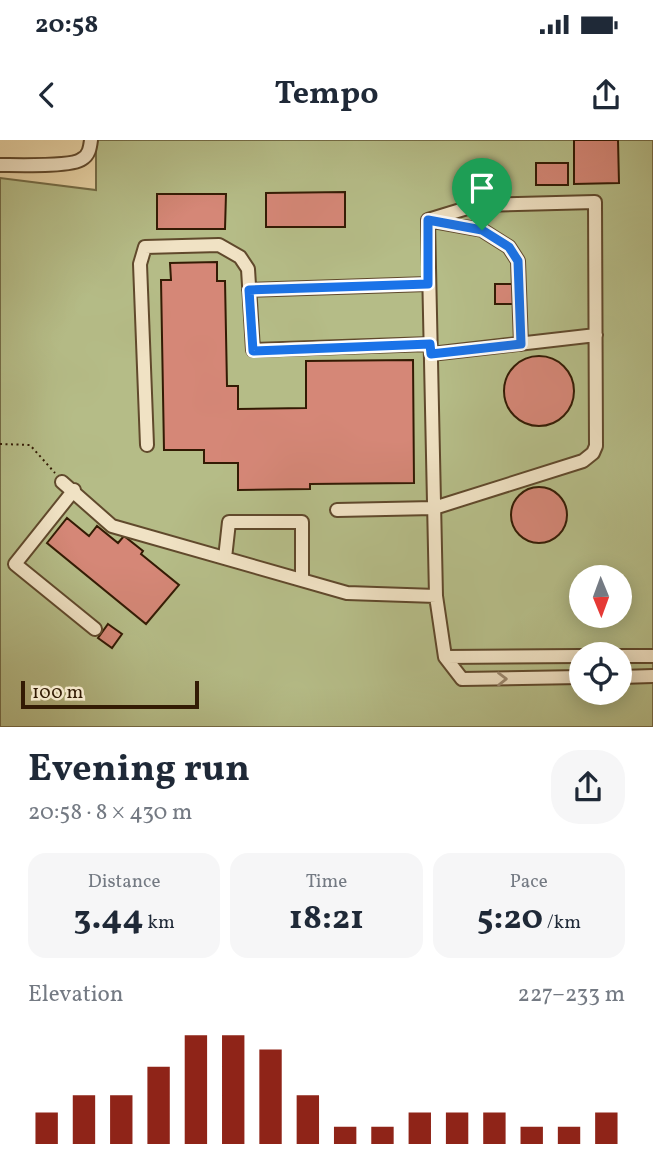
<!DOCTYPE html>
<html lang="en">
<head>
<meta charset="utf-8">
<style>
	body { margin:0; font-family:Vollkorn,serif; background:#f6f6f7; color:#1f2937; height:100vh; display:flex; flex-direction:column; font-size:26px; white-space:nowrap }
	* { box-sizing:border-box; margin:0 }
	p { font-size:23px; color:#747a83 }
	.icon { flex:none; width:38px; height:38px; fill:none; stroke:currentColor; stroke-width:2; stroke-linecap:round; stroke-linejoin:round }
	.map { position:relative; height:587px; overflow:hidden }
	.details { display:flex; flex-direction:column; background:#fff; flex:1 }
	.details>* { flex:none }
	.needle { width:46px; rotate:179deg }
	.buttons { position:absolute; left:569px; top:425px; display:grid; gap:14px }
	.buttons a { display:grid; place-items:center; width:63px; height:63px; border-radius:50%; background:#fff; box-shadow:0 4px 18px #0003; font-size:35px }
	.scale { position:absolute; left:21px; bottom:18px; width:178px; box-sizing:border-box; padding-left:7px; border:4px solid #331b04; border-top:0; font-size:19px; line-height:24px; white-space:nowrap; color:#331b04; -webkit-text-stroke:5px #f0e2c4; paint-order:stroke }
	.pin { position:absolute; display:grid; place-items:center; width:60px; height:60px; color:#fff; margin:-72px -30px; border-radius:50% 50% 50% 0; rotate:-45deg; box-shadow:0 0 7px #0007 }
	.pin .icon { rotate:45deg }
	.round { display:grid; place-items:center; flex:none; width:74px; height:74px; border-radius:28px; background:#f6f6f7 }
	.head { display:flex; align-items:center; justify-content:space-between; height:119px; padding:0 28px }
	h1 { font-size:38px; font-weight:700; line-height:52px }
	.stats { display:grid; grid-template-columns:repeat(3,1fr); gap:10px; height:119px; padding:7px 28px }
	.stats div { display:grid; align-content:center; border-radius:18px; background:#f6f6f7; text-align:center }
	.stats b { font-size:35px; font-weight:700 }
	.stats small { font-size:19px; font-weight:400 }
	.stats p { font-size:19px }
	.chart { height:196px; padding:14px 28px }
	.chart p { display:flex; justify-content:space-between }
	.chart svg { width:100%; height:126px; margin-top:7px; stroke:#8f2418; stroke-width:6 }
	.status { display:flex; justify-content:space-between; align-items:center; height:49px; padding:0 35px; background:#fff; direction:ltr }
	.status svg { height:19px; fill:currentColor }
	header { display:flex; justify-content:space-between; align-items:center; height:91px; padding:0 28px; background:#fff; font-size:32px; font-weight:700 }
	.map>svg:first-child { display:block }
	.green { fill:#b5bc87; stroke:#746c46; stroke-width:2; fill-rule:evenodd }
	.building { fill:#d58777; stroke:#331b04; stroke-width:2 }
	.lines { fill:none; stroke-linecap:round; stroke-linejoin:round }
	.minor-casing { stroke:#60492c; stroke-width:16 }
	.path { stroke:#331b04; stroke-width:2; stroke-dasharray:2 3.5; stroke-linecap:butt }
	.minor { stroke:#f0e2c4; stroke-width:12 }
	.oneway { stroke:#9b886e }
	.route-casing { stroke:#fff; stroke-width:14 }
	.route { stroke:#1a73e8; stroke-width:9 }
</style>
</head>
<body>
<div class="status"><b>20:58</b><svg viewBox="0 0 49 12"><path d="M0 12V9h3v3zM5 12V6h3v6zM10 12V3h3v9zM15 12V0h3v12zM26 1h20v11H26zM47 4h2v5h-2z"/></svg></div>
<header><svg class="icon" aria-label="back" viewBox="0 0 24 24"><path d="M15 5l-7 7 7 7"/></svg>Tempo<svg class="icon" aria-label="share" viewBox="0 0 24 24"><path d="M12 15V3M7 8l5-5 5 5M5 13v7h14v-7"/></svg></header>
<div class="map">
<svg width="653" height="587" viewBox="0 0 653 587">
	<rect width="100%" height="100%" fill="#e8d3a5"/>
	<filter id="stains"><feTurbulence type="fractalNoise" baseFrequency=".00286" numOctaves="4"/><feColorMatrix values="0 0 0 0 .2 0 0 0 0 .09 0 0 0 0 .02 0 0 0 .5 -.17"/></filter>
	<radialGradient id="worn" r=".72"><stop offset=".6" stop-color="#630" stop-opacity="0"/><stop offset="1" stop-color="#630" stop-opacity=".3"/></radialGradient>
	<!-- green -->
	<path class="green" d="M96,0h557v587h-653v-549l96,12zM581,438h39v38h-39zM581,514h39v39h-39z"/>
	<!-- building -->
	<path class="building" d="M574,0h44l1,43 -45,1z
		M536,23h32v22h-32z
		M345,52v35h-79v-34z
		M157,54h69l-1,35h-68z
		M217,122v19h8l2,105h11v23l68,-1v-47l107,-1 1,123 -104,1v5l-72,1v-27h-34v-13h-40l-3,-170h10l-1,-17z
		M495,144h20v20h-20z
		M504 251a35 35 0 1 1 70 0a35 35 0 1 1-70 0Z
		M511 375a28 28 0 1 1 56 0a28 28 0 1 1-56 0Z
		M67,378l22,18 8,-10 21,17 6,-7 19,15 -2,3 38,31 -33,39 -99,-81z
		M108,484l14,10 -10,14 -14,-10z"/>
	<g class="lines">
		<defs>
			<path id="minor" d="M0,25c16,0 72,2 82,-6 7,-4 8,-11 9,-19
				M428,80l8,376 9,61 17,22 119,-2
				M432,81l50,9 27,17 9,14 3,83
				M249,150l179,-6
				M431,214l165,-19
				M147,305l-7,-181 5,-17 74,-2 21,12 8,12 5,81 177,-6
				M62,342l50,44 235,67 89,3
				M74,350l-59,74 80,65
				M337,370l97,-2 149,-47 10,-8 3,-7 -1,-244 -118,3 -49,15
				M225,418l4,-36h73v58
				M620,516h33
				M445,517l136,-1
				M620,537l33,-1"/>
		</defs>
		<!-- minor casing -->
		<use href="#minor" class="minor-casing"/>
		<!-- path -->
		<path class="path" d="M0,304l30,1 25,28"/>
		<!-- minor -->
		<use href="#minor" class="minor"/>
	</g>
	<!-- one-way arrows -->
	<defs><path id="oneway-chevron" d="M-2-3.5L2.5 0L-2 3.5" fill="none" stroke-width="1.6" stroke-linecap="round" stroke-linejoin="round" transform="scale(1.75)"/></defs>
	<use class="oneway" href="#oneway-chevron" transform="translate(502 539) rotate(-1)"/>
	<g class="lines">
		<defs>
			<path id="route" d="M428,80l54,10 27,17 9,14 3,83 -90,10 -1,-10 -177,7 -4,-61 179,-6z"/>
		</defs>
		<!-- route casing -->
		<use href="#route" class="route-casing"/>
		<!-- route -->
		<use href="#route" class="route"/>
	</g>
	<rect width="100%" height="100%" filter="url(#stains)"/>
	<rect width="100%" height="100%" fill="url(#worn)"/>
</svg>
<div class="buttons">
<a><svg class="needle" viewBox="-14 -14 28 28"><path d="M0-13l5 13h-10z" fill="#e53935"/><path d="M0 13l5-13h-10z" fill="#747a83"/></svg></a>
<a><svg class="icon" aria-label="locate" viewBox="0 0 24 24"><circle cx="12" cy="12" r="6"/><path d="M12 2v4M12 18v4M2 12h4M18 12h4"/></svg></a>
</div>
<div class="scale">100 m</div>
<div class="pin" style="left:482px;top:90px;background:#1e9e55"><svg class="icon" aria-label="arrive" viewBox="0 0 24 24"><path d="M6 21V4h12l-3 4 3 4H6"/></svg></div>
</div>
<section class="details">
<div class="head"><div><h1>Evening run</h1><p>20:58 · 8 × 430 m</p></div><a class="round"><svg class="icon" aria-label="share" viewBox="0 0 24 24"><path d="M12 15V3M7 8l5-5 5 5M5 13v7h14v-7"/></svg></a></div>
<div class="stats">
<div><p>Distance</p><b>3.44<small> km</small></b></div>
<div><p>Time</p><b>18:21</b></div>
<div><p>Pace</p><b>5:20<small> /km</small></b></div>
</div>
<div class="chart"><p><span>Elevation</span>227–233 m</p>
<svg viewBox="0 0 160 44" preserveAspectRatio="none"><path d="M5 44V33M15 44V27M25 44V27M35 44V17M45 44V6M55 44V6M65 44V11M75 44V27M85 44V38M95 44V38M105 44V33M115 44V33M125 44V33M135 44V38M145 44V38M155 44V33"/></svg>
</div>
</section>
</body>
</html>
